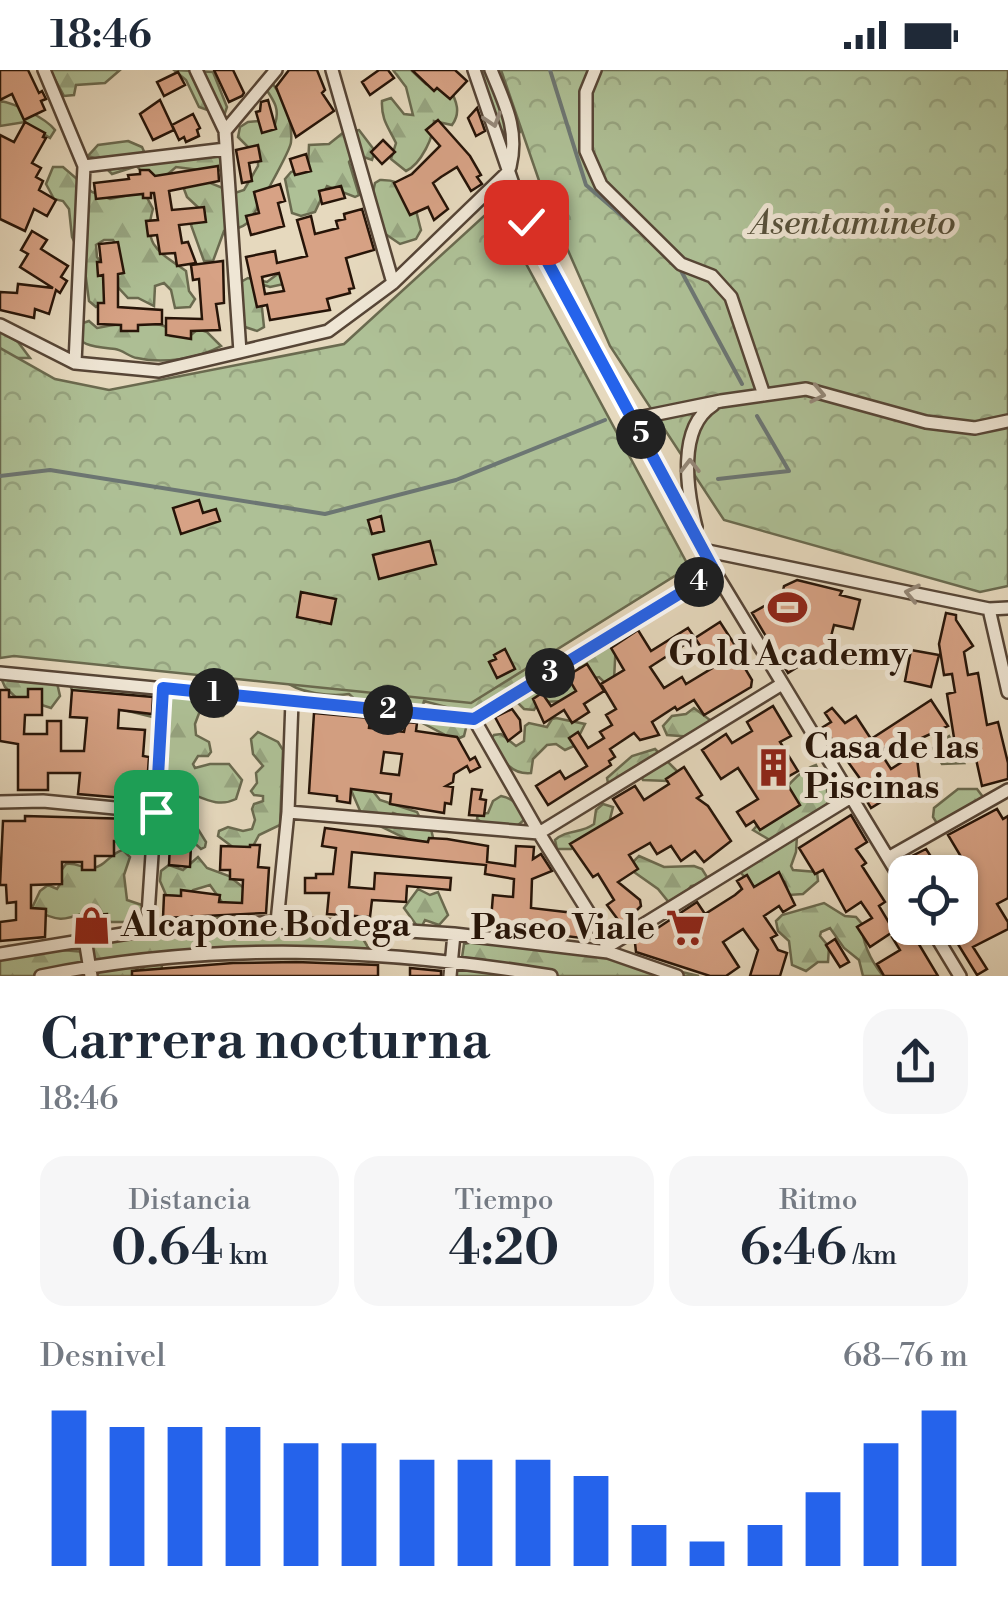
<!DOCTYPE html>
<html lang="es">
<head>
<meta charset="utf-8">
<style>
	body { margin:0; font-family:"Libre Bodoni",serif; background:#f6f6f7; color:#1f2937; height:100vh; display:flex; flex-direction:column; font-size:38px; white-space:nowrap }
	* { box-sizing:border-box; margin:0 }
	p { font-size:32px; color:#747a83 }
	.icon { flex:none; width:55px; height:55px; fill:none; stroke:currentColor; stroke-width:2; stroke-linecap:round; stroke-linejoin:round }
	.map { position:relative; height:906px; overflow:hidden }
	.panel { display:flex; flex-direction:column; background:#fff; flex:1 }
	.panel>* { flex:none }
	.tools { position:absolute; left:888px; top:785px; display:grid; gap:20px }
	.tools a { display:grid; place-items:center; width:90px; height:90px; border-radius:20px; background:#fff; box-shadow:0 2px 8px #0004; font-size:50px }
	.pin { position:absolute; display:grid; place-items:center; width:85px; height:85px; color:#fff; margin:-42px; border-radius:20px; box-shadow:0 5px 15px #0006 }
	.km { position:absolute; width:50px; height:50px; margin:-25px; border-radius:50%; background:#222; color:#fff; font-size:28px; line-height:50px; text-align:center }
	.round { display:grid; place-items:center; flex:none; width:105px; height:105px; border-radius:30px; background:#f6f6f7 }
	.summary { display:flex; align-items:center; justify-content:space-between; height:170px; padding:0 40px }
	h1 { font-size:55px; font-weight:600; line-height:75px }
	.stats { display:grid; grid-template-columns:repeat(3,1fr); gap:15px; height:170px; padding:10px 40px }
	.stats div { display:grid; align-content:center; border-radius:25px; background:#f6f6f7; text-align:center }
	.stats b { font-size:50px; font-weight:600 }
	.stats small { font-size:28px; font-weight:400 }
	.stats p { font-size:28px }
	.chart { height:280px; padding:20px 40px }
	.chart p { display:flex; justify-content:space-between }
	.chart svg { width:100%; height:180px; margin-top:10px; stroke:#2563eb; stroke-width:6 }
	.status { display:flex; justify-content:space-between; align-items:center; height:70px; padding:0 50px; background:#fff; direction:ltr }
	.status svg { height:28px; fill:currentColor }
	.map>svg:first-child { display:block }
	.forest { fill:url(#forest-firs); stroke:#6a6a4f; stroke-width:2.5 }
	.park { fill:url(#park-crowns); stroke:#6a6a4f; stroke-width:2.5 }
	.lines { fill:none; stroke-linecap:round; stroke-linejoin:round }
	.stream { stroke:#6c7673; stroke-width:4 }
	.building { fill:#d7a285; stroke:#261408; stroke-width:2.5; fill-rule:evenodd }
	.minor-casing { stroke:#564536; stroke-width:16 }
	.minor { stroke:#efe6d5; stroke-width:11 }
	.oneway { stroke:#958879 }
	.route-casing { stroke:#fff; stroke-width:20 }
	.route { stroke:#2563eb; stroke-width:12 }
	.labels { text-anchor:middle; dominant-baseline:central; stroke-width:10; stroke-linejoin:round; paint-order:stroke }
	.park-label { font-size:35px; font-style:italic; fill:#56503a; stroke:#efe6d5 }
	.poi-label { font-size:35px; font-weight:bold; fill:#261408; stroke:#efe6d5; text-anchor:start }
</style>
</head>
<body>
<div class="status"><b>18:46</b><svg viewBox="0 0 49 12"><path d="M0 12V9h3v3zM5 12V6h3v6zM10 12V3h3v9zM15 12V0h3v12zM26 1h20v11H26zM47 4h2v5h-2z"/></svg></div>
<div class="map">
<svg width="1008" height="906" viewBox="0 0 1008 906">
	<defs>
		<pattern id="forest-firs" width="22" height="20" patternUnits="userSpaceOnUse" patternTransform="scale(2.5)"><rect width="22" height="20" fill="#aec096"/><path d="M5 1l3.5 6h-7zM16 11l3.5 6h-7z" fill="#96a480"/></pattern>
		<pattern id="park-crowns" width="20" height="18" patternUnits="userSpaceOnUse" patternTransform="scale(2.5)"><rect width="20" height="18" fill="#aec096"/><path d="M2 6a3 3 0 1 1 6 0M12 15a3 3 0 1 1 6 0" fill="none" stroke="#96a480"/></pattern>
	</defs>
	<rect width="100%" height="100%" fill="#e6d9be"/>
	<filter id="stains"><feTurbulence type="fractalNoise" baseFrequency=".002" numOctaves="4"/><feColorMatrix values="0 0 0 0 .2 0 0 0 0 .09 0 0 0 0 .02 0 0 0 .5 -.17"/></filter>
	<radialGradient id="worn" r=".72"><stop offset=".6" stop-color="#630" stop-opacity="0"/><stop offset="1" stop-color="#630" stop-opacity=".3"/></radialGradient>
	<!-- forest -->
	<path class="forest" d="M50,0h70l-15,13 -29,2 -2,10 -10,1z
		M174,0l39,2 14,35 -3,9 -25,-9 -13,-27z
		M393,0h18l15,14 23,4c8,13 12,25 3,37l-18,-4c0,16 -13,43 -28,50l-15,-12 5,-16c-7,-15 -15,-23 -14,-42l9,-3 13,16 9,1 -7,-28z
		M468,0h38l14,62 -6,7c-23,-10 -37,-47 -46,-69z
		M273,14c11,16 20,38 18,58 0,7 -38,77 -45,82 -6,5 -15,6 -22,7l-11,30h-9l-13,-36 10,-15 -14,-13 -3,-8 5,-9 9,-2 37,15 9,-3 14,-24v-9l-20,-20 2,-10 8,-5 10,-1 8,6 9,-3c5,-15 -1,-23 -9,-35z
		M0,31c14,2 46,17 55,29l-5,8 -25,-16 -25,4z
		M359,60l16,21 -3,9 -17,-6 -6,8 10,33 -4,2 -28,-11 -12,26 -14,4 -9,-3 -7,-34 6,-7 17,-6 1,-21 20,-1 15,-12z
		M128,71l14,6 4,9 69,-3 10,10 -1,5 -8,4 -40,-5 -15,13 -21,-10 -3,-4 -25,8 -4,-4 3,-13 -14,2 -9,-3 10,-11z
		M53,97h10l29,25 18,7 34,-7 9,17c-11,36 6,43 33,62l3,20 6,8 -5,8 -15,1 -4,-18 -7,-7 -9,3 -1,20 -16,-8h-10l-13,-14 3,-36 -5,-8h-9l-8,5 1,12 6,8 2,38 -9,4 -7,-6 -5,-38 -12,-26 -3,-28 -6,-8 -9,-2 -8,-15z
		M380,110c34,-1 33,22 41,50l-5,9 -16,5 -19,-13 -8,-39 2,-9z
		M279,203l4,2 1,9 -14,3 -6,-2 -6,14 4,9 2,19 -7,4 -15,-5 -3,-43 9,-5 19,4z
		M89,251l8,7c20,-4 44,-7 64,-3 11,3 17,10 30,10l7,-6 9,3 14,14c-24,13 -58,18 -84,12 -8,-1 -14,-8 -22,-9 -18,-2 -38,-2 -44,-22z
		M0,261l18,11 12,16h-19l-11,-5z
		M613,567l3,4 -2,39 -8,4 -7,-7 -9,2 -11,-10v-10z
		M536,587h10c10,14 25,14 34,30l-12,14 -29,1 -5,8 -10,-1 -7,-7v-10l7,-6 -9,-2 -43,30 -48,-13 -2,9 37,11 7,7 -2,8 -9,4 -44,-23 -5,5c-25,3 -40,-13 -57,-28 -18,3 -52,-1 -65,-14z
		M1,608l56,5 3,13 -9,12 -9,-3 -13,5 -24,-23z
		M176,614l51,11 4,12 -8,9h-7l-15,-8 -6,16 1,11 13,7 2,10 -3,4h-10l-5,8 2,4 15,-4h19l13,16 -6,19c-16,8 -29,1 -44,-5l-4,19 18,29 -1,5 -4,2 -12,-11c-6,4 -13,14 -20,15 -20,2 -34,-24 -41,-39l30,-1 3,-4 6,-55v-59l4,-9z
		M70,615h83l7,13h-19l18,14 -7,5 -77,-19z
		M694,638l20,15v10l-8,5 -39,-3 -4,-9 9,-10 14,-2z
		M556,648l29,6 -11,22 -9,4 -9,-6 -9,1 -14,14 -2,14c-23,2 -29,-16 -40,-34l3,-4 7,-1 15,12 8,-5 1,-15 4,-3 18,4 5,-8z
		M258,662l20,10 5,8 -3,75 -21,10 -7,13h-18l-16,-12 1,-5 9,-4 15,4 9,-2 3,-9 -3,-11 2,-5 9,-3v-5l-9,-1 -3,-4 6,-8 -1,-10 7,-7 -10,-12 -2,-15z
		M949,666l15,27 -22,1 -9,-16z
		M655,679l23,23 -10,9 -25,-1 -5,-10 -25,16 -5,-3 -1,-5 25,-22z
		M816,695l11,24 1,25 -31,22 -1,16 -5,14 2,4 24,2 1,9 -15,13 -14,1 -4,-13 -4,-3 -18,17 -23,-24 4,-9 24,-19v-5l-15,-9c19,-20 37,-57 63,-65z
		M368,715l12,15 37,12 2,4 -4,4 -22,-7 -3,4 41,12 3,13c-26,5 -46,-16 -70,-22l-13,-30 3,-4z
		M958,719h19l6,8 2,10 -9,8 -38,10 -5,-8 1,-9z
		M501,726c12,2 22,12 23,24l-7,6 -33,-2 -7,-5 1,-5 10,-1 5,-12z
		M603,734l10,3 -5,20 -37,22h-14l-2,-9c12,-11 26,-6 39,-16l2,-14z
		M123,780l7,7 -6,18 3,25 18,6 1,9 -5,7h-30l-16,-13c-29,10 -33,16 -63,-1l8,-17 8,-6 9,4 5,-8 -2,-9 6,-8c11,-2 16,5 27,4 12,-1 17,-15 30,-18z
		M639,786l25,11 30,-1 8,3 5,8 -7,7 -9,2 -11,15 -9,4 -13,-16 -24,-17 -2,-9z
		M198,787l9,11 22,8 15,12v17h-20l-14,-20 -17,5 -7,7 -20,-2 -6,-14 1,-10 8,-6 14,5z
		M418,819l12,6 8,-3 10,23 -9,10 -14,-5 -3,6h-5l-13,-18z
		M824,833l21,13 11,1 6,7c0,19 10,38 21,52h-20l-4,-16 -15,-12 -14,-20 -9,4 -1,4 9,11 -1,15h-10l-12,9 -14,-6 -3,-24 -11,-10 -2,-10 6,-6z
		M212,845l48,13 20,-2 79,6 10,17 -9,4 -199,6 1,10 -15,2 -8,-4 -8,9h-131v-27l8,-3 78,6 15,-11 74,-17 18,-7z
		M492,868l48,1 159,37h-242l-4,-7 8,-5 3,-20z"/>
	<!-- park -->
	<path class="park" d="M501,0h507v516l-28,6 -256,-72 -114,-174 -65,-148z
		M495,136l194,361 -218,136 -457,-47 -14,2v-310l55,31 54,11 235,-46z"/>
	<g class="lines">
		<!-- stream -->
		<path class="stream" d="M550,0l36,115 57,49
			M679,197l63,117
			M0,406l50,-6 275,44 131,-34 149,-60
			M718,409l71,-8 -32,-55"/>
	</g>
	<!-- building -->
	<path class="building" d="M0,0h28l11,23 3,-2 4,8 -5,2 4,9 -21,10 -12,-26 -12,6z
		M214,0h19l11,23 -2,3 -13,6z
		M289,0h28l8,20 -3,3 12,18 -38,26 -20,-50z
		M379,0h9l6,8 -24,17 -8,-13z
		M412,0h43l12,11 -17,18 -13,-11 -3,3z
		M178,2l7,13 -21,11 -7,-14z
		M160,30l14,30 -21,10 -13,-26z
		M268,30l8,29 -14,4 -6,-21 4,-1 1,-9z
		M477,38l8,23 -9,5 -8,-18z
		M193,44l7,14 -3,2 2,6 -13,6 -2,-5 -5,3 -7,-15z
		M438,50l32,36 11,19 -4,2 5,7 -11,7 -14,-24 -16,10 -8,6 15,26 -14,11 -6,-13 -18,8 -16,-32 18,-9 28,-28 -14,-16z
		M25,52l20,11 -2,4 3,1 -14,25 9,5 -5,9 7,4 -4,9 17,10 -9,16 -13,-7 -9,22 -25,-12v-84l14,7z
		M383,70l12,12 -13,12 -11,-12z
		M258,75l3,16 -12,2 3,18 -10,2 -6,-33z
		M306,84l5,17 -16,4 -5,-16z
		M218,96l1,15 -50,10 3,19 32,-3 2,15 -27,3 3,18 6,-1 8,21 -19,3 -2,-13 -15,1 -3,-19 -9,1 -2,-15 12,-1 -4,-27h-3v5h-8v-4l-47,5 -2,-16 35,-4 -1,-4 12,-1v-4h9l6,6z
		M280,114l5,17 -7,2 6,23 -33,9 -5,-19 13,-3 -5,-21z
		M341,116l4,12 -23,6 -3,-13z
		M362,139l12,41 -28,8 8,30 -5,1 1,4 -23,6 3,11 -60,10 -3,-15 -10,2 -11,-50 29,-6 2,12 30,-7 -10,-36 14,-4 4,18 23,-6 -2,-7 9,-2 -1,-5zM279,203l5,18 -19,3 -3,-17z
		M32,161l15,9 -6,9 27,17 -7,11 6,4 -7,12 -4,-3 -7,24 -14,-5 -1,9 -34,-8v-18l17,1 1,-9 35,4 -33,-21 8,-13 -7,-4z
		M118,172l6,31 -6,1v33l44,3v14l-24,1v6h-17v-6l-23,-1v-21h6l-1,-28 -5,1 -1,-14h4l-2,-18z
		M223,191l1,42 -8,1 4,26 -29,1v8l-25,-4v-17l36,1 -3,-40 -6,1 -2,-15z
		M199,430l4,13 13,-4 4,12 -39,13 -8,-26z
		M381,446l3,15 -12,3 -4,-14z
		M430,471l6,23 -57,15 -6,-24z
		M797,510l45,11 -2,4 20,5 -7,29 -19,-4 -6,23 -14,8 -23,-4 8,14 -11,7 -36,-60 30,-17 2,-10z
		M301,522l35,7 -5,25 -34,-7z
		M946,543l10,2v5l17,26 -9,6 4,23 10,-2 9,52 11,-3 10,41v16l-26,7 -8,-36 -14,2 -5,-8 -8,-50 8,-2 -3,-18 -8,1 -5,-31z
		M720,552l20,31 -3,2 15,25 -1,7 -47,28 -10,-15 -17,10 -2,-3 -23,15 7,13 -19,5 -6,-7 -24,16 5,8 -6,4 2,4 -63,40 -12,-19 24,-15 5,8 22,-13 -18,-28 9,-6 10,16 16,-10 -4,-6 12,-7 -6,-10 10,-6 -15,-25 23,-14 -13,-22 27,-18 13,21 37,-23 7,10zM695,568l19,29 -28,17 -4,-7 -18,11 -14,-21z
		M505,579l10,20 -18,9 -8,-16 7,-3 -2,-4z
		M911,580l28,5 -8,32 -26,-6z
		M587,594l17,27 -20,13 5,8 -17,11 -8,-13 -20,13 -11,-24 9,-6 9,13 25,-15 -9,-15z
		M28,619h14v26h-17l-1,19h23v-13h14v30h23l3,-33 -17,-1 2,-27 81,7 -1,17 -33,-4 -1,18 27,2 -2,26 6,1 -3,43 -68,-6 2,-21h-32v17h-30v-46l-18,-3v-51h9v7h19z
		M931,630l17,26 -33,15 5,42 -18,12 -3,-4 -28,17 -15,-25 5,-3 -38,-53 8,-5 -6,-9 7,-5 13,15 11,-7 15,23zM897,668l8,22 -14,9 -11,-17z
		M773,636l18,30 -11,6 18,29 -14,8 16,26 -40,25 -6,-9 -8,5 -9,-14 21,-13 -20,-31 -17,11 -19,-29 24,-16 6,9 20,-12 -5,-9z
		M512,639l8,11 1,11 -13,10 -13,-24z
		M314,643l56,5 -1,10 35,4 2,-10 11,1 -1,8 41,6 13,23 5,-3 5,10 -10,5 -3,-6 -13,8 -1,8 -7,4 7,1 -2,17 -6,-1 -1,10 -54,-9 1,-10 -40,-5 -1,14 -13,-2v-5l-28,-3zM384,682l18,2 -3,21 -18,-2z
		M684,697l18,28 -5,3 11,8 23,35 -27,21 -9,-11 -14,10 -10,-15 -14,8 -7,-11 -21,12 9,14 -20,13 22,18 1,6 -19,19 -15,-20 7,-5 -16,-26 -5,3 -23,-33 52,-31 -9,-14 22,-13 9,14 25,-16 -3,-5z
		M472,719l10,1 -2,9 6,1 -2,16 -15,-1z
		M997,739l6,10 5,-3v82l-11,6 11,18v7l-35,18 14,22 -10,6 -29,-47h12v-56h-18l21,-12 -15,-25z
		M851,745l16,27 -11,7 10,14 -4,3 23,36 -6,4 15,25 -24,16 -13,-20 15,-9 -11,-16 -15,10 -23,-42 -8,4 -16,-26z
		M25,746l108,3 -1,23 -18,-1v15h-19v14h-13v-8h-20v22l-31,1v23l15,1 -1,28 -45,4v-19l16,-2v-18l-9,1 -1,-18h-6l3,-64h22z
		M325,758l103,14 1,-4 18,1 41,7 -1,16 28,4 1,-20 18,1 -1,12 8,-5 11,17 -20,8 -1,29 43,5 16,26 -66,-8 1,-7 -34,-4 2,-25 20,2 1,-18 -29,-5 1,-9 -94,-9 -40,-4 -3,35 25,2 1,-16 76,5 -1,12 -43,-4 -1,16 -34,-2 -2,17 -43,-3 2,-21h-24v-15h11v-4h17l3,-26 -14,-2z
		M170,773l21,2 -1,22 -21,-2z
		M250,775h10l-2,22 11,1 -3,45 -103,5 1,-23 17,1v-6l39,5 -1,7 23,1 1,-23 -13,-1v-9h-10l1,-24 29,1z
		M926,779l15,23h-26l-9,-13z
		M779,802l16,33 -12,7 -4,-6 -15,10 13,19 -6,3 7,12 9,3 -7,23h-30l8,-26 -15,-21 -20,13 16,25 -13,9h-16l-74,-24 -1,-9 62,-41 8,12 30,-19 7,-6 -5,-8 10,-6 7,12z
		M107,844l1,13 -32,5 -2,-16z
		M908,858l12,18 18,30h-54l-7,-12 23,-14 -8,-13z
		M835,869l14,23 -9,5 -14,-22z
		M296,892l82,3v11h-246v-5l101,-8z
		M410,898l31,3v5h-31z"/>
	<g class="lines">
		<defs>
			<path id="minor" d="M44,0l40,96 -9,197
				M196,0l29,61 15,221
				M332,0l61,213
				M474,0l52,152 189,350 190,314
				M491,0c14,34 28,60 19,97
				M595,0l-9,22v59l15,34 80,79 31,12 19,21 33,98
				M225,61l51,-61
				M84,96l142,-17
				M0,255l75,38 84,8 169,-40 65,-48 116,-112
				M633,349l88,-18 85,-12 120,33 49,6 33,-7
				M696,457c-9,-36 -19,-99 17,-122
				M703,480l286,59 19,-1
				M989,539l19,83
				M0,603l474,46 241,-147
				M474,649l65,114 65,104 4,15
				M0,732l43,-1 113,11
				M288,742l251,21 243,-149
				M888,788l120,-68
				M277,852l11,-110 4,-111
				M931,858l29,48
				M147,860l16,-241
				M85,869l6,37
				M607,877l244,-150
				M0,884l147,-24 130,-8 177,12 154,18 69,24
				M41,906c172,-35 338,-28 510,0
				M450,906l4,-42"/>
		</defs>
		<!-- minor casing -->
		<use href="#minor" class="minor-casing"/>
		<!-- minor -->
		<use href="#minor" class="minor"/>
	</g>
	<!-- one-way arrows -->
	<defs><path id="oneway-chevron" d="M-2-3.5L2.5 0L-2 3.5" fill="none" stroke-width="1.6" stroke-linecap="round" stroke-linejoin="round" transform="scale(2.5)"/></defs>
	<g class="oneway">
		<use href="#oneway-chevron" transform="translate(493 50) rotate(72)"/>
		<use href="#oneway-chevron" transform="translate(818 324) rotate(12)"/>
		<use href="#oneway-chevron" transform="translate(690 396) rotate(-90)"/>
		<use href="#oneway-chevron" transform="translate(912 523) rotate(-168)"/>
	</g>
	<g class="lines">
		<defs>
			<path id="route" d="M156,742l7,-124 311,31 241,-147 -189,-350"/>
		</defs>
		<!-- route casing -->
		<use href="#route" class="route-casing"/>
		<!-- route -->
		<use href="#route" class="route"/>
	</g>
	<!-- icons -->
	<defs>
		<symbol id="stadium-bare" viewBox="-9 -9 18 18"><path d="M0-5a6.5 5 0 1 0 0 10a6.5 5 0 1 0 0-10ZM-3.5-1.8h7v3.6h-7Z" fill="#8f2418" stroke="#efe6d5" stroke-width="2.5" paint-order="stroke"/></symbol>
		<symbol id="building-bare" viewBox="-9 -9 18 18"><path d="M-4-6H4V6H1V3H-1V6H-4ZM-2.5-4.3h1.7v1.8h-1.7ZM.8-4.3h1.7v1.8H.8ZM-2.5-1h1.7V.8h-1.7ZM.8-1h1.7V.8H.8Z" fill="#8f2418" stroke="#efe6d5" stroke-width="2.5" paint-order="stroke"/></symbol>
		<symbol id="shop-bare" viewBox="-9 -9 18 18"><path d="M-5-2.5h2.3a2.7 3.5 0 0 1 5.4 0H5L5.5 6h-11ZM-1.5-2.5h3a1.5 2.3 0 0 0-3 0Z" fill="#8f2418" stroke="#efe6d5" stroke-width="2.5" paint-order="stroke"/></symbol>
		<symbol id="supermarket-bare" viewBox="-9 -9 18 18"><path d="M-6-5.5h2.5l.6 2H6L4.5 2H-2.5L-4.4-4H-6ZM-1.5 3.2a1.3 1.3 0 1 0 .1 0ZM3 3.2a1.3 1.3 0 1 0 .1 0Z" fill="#8f2418" stroke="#efe6d5" stroke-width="2.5" paint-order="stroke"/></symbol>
	</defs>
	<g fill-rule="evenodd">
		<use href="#stadium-bare" x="760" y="510" width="55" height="55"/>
		<use href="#building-bare" x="746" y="670" width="55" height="55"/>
		<use href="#shop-bare" x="64" y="828" width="55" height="55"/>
		<use href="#supermarket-bare" x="658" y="830" width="55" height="55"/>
	</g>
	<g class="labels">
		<!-- park labels -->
		<g class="park-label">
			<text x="853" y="153">Asentamineto</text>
		</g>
		<!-- poi labels -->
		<g class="poi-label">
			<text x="788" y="584" text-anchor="middle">Gold Academy</text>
			<text x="804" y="677">Casa de las<tspan x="804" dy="40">Piscinas</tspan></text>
			<text x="121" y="855">Alcapone Bodega</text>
			<text x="655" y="858" text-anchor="end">Paseo Viale</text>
		</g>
	</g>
	<rect width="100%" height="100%" filter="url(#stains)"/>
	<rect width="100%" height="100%" fill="url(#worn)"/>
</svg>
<div class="tools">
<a><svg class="icon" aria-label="locate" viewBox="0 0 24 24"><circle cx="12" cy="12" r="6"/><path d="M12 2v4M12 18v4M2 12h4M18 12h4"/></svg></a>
</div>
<div class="pin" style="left:156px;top:742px;background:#1e9e55"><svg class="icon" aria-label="arrive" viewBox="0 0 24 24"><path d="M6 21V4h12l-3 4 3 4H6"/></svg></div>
<div class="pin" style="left:526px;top:152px;background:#d93025"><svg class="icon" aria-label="check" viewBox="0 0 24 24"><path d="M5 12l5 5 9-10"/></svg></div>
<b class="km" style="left:214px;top:623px">1</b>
<b class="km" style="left:388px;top:640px">2</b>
<b class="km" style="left:550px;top:603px">3</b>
<b class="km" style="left:699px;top:512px">4</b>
<b class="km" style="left:641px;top:364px">5</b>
</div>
<section class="panel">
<div class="summary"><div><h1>Carrera nocturna</h1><p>18:46</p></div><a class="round"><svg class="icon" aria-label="share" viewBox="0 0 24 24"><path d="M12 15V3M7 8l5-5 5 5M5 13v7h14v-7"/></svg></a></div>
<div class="stats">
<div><p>Distancia</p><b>0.64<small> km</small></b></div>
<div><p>Tiempo</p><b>4:20</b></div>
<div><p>Ritmo</p><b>6:46<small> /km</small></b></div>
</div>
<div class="chart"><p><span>Desnivel</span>68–76 m</p>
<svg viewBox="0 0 160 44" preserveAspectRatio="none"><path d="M5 44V6M15 44V10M25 44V10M35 44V10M45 44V14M55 44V14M65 44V18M75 44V18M85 44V18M95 44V22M105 44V34M115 44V38M125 44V34M135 44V26M145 44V14M155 44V6"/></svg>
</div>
</section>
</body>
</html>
